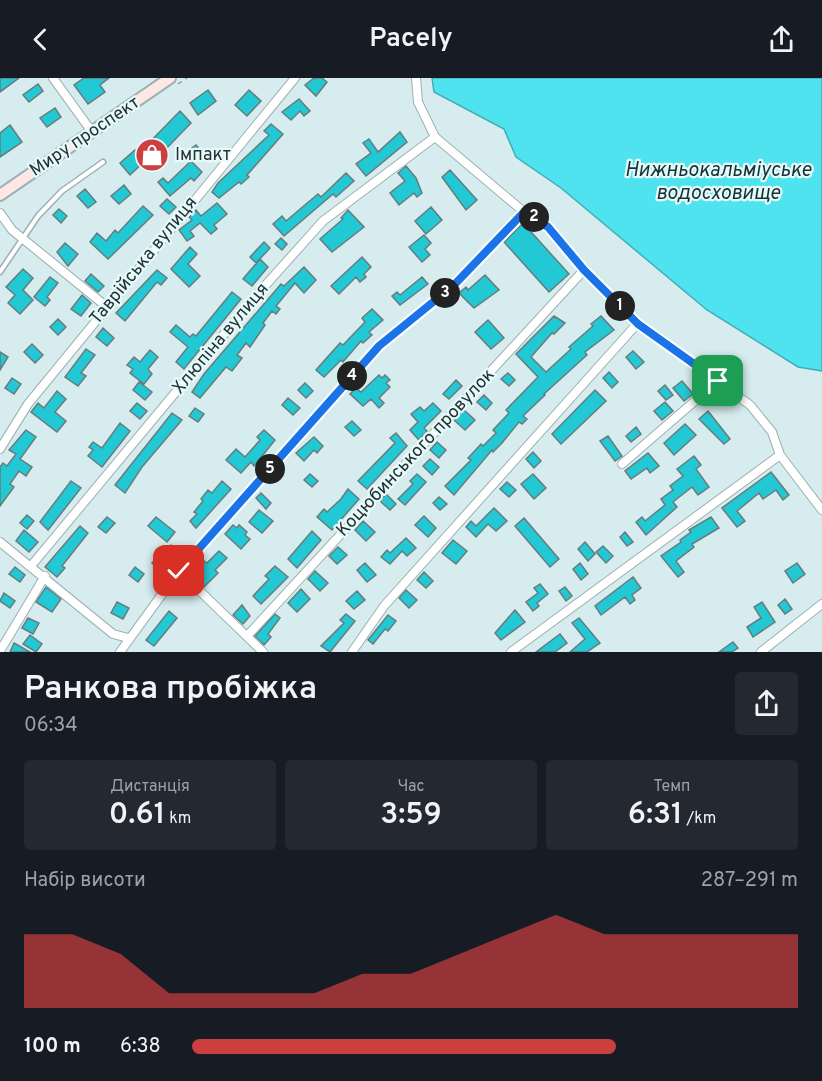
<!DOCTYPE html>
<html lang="uk">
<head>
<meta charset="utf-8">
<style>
	body { margin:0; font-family:Overpass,sans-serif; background:#242831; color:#f1f3f6; height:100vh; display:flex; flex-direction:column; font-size:22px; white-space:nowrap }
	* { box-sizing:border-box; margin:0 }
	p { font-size:20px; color:#9ea1a6 }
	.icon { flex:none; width:33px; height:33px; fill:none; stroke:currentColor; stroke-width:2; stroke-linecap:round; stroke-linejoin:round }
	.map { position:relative; height:574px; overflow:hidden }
	.panel { display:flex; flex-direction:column; background:#171b24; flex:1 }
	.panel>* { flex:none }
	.pin { position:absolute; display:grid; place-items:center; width:51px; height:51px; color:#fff; margin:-26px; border-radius:12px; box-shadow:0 3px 9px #0006 }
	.km { position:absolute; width:30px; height:30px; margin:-15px; border-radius:50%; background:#222; color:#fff; font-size:16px; line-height:30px; text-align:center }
	.round { display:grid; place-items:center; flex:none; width:63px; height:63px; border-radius:6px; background:#242831 }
	.headline { display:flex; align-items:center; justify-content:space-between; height:102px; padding:0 24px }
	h1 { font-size:33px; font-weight:600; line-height:45px }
	.figures { display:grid; grid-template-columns:repeat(3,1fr); gap:9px; height:102px; padding:6px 24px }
	.figures div { display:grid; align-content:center; border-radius:6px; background:#242831; text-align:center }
	.figures b { font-size:30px; font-weight:600 }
	.figures small { font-size:16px; font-weight:400 }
	.figures p { font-size:16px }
	.chart { height:168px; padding:12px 24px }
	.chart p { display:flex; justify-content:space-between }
	.chart svg { width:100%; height:108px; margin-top:6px; fill:#cd3e3f; opacity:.7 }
	ul { padding:0 24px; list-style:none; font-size:20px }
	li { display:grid; grid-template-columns:96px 72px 1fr; align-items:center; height:45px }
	li i { height:15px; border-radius:8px; background:#cd3e3f }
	header { display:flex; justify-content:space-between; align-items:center; height:78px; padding:0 24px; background:#171b24; font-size:27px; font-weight:600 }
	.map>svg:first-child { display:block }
	.water { fill:#4ee3ef; stroke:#43adb6; stroke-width:1.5 }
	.building { fill:#22c8d3; stroke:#687b7d; stroke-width:1.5 }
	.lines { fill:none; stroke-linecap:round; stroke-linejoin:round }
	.lane-casing { stroke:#9db0b2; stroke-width:7 }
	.street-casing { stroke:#9db0b2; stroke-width:10 }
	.secondary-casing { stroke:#9db0b2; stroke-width:14 }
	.path { stroke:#8d9d9e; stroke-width:1.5; stroke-dasharray:4.5 4.5; stroke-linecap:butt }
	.lane { stroke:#fff; stroke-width:4 }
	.street { stroke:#fff; stroke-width:8 }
	.secondary { stroke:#fee7e5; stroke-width:10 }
	.route-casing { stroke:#fff; stroke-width:12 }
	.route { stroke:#1a73e8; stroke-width:8 }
	.labels { text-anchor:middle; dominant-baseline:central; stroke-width:4.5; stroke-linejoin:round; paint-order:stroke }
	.street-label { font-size:18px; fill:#283031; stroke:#e5fafb }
	.poi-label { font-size:18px; fill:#283031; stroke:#e5fafb; text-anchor:start }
	.water-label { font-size:20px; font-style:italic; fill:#183133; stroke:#e5fafb }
</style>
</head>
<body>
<header><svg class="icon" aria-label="back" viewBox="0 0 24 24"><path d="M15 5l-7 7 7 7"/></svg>Pacely<svg class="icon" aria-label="share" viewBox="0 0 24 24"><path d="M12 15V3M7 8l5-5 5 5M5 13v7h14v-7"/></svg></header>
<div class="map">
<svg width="822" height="574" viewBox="0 0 822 574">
	<rect width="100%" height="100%" fill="#d7ecee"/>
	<!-- water -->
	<path class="water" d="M432,0h390v293l-24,-4 -91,-57 -146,-122 -45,-31 -12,-28 -70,-37z"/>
	<!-- building -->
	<path class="building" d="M0,0h19l-19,14z
		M84,0h25l-9,7 5,7 -17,12 -14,-19z
		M314,0h8l5,4 -11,14 -11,-11z
		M38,6l5,7 -14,11 -6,-7z
		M208,12l8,11 -18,14 -8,-12z
		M249,12l12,11 -14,15 -12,-11z
		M299,21l11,12 -6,5 -4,-5 -9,9 -9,-8z
		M55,30l6,9 -14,10 -7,-9z
		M180,33l11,12 -31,32 5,6 -7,8 -11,-10 -17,16 -10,-12 15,-13 4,3z
		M271,46l12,10 -36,41 2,2 -8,7 -2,-2 -20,16 -7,-6 6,-9 51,-48 -5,-4z
		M10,47l12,17 -22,15v-24z
		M400,54l7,10 -41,34 -10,-12 15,-11 -8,-10 6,-4 9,13z
		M196,67l6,7 -8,7 -6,-8z
		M191,83l11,11 -8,9 -3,-3 -21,18 -12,-14 5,-4 5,5z
		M406,88l10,12 6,15 -5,4 -3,-4 -15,12 -9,-12 15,-12 -7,-8z
		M450,92l27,30 -11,10 -24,-33z
		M346,95l8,8 -18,16 -3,-3 -49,42 -11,-12 9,-8 4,5 32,-27 3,3z
		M124,107l7,9 -12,10 -8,-8z
		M85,111l11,13 -8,6 -11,-12z
		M167,121l9,8 -7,7 -9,-8z
		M217,125l10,11 -13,11 3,4 -6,5 -11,-11 -10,8 4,5 -7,5 -8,-11 13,-10 -3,-3 7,-7 5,6z
		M143,128l10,9 -45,44 -18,-17 7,-9 9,8 9,-11 3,3z
		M431,129l11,13 -16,14 -11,-13z
		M59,131l8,7 -6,7 -8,-8z
		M348,132l16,17 -32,25 -12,-13 23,-20 -2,-1z
		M523,145l46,51 -20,18 -45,-50z
		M424,157l7,8 -6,6 5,6 -8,7 -13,-15z
		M281,160l6,6 -5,6 -7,-6z
		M264,164l6,6 -14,15 -6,-6z
		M65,165l13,11 -10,12 -11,-14z
		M190,169l7,7 -9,10 12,12 -11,11 -18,-18z
		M362,179l9,10 -7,7 2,3 -6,5 -4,-5 -17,17 -8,-8z
		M260,181l8,8 -16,19 -9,-7z
		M304,189l12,13 -12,13 -9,-10 -19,23 4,3 -4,5 -4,-3 -9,12 2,2 -15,22 -4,-4 -9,12 5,3 -10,13 -6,-4 -26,31 -8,-6 12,-18 77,-90 3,2z
		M23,191l10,9 -10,12 10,10 -13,14 -12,-11 7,-8 -9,-8z
		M157,192l10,8 -6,7 -4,-3 -32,39 -9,-8z
		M91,196l13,12 -6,6 -13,-11z
		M485,197l14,15 -25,18 -15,-15 7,-6 2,3z
		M50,199l8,6 -11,14 3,3 -5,6 -11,-9z
		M422,199l6,7 -28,21 -8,-9 5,-4 3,3z
		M232,214l9,7 -57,70 -8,-7 12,-15 -18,-15 6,-7 14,12 3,-3 3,2z
		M82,217l9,8 -10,13 -10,-7z
		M372,231l11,11 -14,12 3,3 -9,8 -2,-2 -18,21 -2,-2 -17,17 -8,-7 24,-27 3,2 22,-23 -3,-4z
		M554,238l11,7 -11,11 -2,-1 -21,24 15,15 25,-23 -2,-2 24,-21 -2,-2 10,-8 13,14 -29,22 2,3 -43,39 1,1 -22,21 4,3 -5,5 -3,-2 -17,21 -9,9 -1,-2 -38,45 -9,-9 26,-26 -3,-2 13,-14 2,2 13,-13 -3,-3 16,-17 -3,-3 32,-33 -22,-23z
		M58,241l8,8 -8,8 -8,-8z
		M488,242l16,18 -13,11 -16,-17z
		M103,250l11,10 -7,8 -11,-9z
		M32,266l11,11 -8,8 -11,-11z
		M86,271l9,6 -14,18 5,3 -8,10 -13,-9z
		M150,272l8,7 -10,12 4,5 -8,10 -14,-11 3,-4 -6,-4 7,-8 6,5z
		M633,273l11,11 -8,7 -10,-12z
		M0,274l8,5 -8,13z
		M609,294l9,10 -6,6 -9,-10z
		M508,295l7,7 -6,6 -8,-7z
		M379,297l3,3 3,-3 5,5 -4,3 4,4 -11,11 5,5 -5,5 -8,-9 -8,7 -13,-12 6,-6 5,4z
		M12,300l9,6 -7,10 -9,-6z
		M456,302l6,6 -13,13 -6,-5z
		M682,303l11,13 -9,7 -11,-13z
		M139,304l13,10 -7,8 -12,-10z
		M305,305l8,8 -7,7 -8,-8z
		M665,307l8,10 -7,5 -8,-9z
		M595,312l11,11 -45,43 -9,-10z
		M57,313l9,8 -11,13 11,9 -9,11 -26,-20 7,-9 6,5z
		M484,317l8,8 -6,7 -9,-8z
		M288,320l12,10 -7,7 -11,-10z
		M665,324l8,9 -11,9 -8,-9z
		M137,325l10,8 -7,8 -10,-8z
		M433,325l8,8 -17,17 3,3 -8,9 -9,-10 8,-8 -7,-8 9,-7 4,4z
		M195,330l9,6 -6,8 -9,-6z
		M464,332l11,10 -10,10 -11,-10z
		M708,333l22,28 -6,5 -25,-25z
		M172,335l10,7 -40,47 -17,26 -10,-8z
		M352,343l9,9 -7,6 -9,-9z
		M120,345l10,8 -28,36 -14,-11 5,-6 -4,-3 4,-5 9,6z
		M685,346l11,11 -22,20 -10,-12z
		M636,349l5,7 -10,8 -5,-6z
		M26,352l10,7 -16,22 12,8 -6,9 -7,-5 -9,13 4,3 -14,19v-39l3,-4 4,3 9,-12 -7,-4z
		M264,352l11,10 -21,26 -3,-4 -10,11 -15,-13 10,-11 9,8 15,-17 -3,-3z
		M396,355l11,13 -40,43 -9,-8 37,-38 -5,-5z
		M608,358l14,20 -7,5 -15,-20z
		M314,359l9,9 -6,7 -3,-3 -10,11 -8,-8z
		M437,364l9,8 -7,8 -9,-8z
		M533,374l8,9 -7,7 -8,-9z
		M648,375l11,13 -9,7 -3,-5 -16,11 -6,-8z
		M694,378l7,9 -5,4 13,18 -11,8 -6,-8 -19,15 4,5 -31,28 -10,-13 6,-5 3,4 20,-16 -4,-6 12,-9 -3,-4 13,-10 -6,-7z
		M430,381l9,8 -7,8 -9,-9z
		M771,394l18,23 -6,5 -7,-10 -13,9 -4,-6 -22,18 8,10 -8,6 -15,-19z
		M310,396l8,7 -6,6 -8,-7z
		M417,396l9,8 -21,23 -7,-6 15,-15 -3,-3z
		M533,396l13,14 -12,11 -13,-15z
		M71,403l10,7 -33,42 -8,-8z
		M222,403l9,8 -35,39 -6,-7 7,-7 -3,-2 9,-11 -2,-2 7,-9 4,3z
		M507,404l9,8 -7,7 -9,-8z
		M348,411l11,10 -27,31 -15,-13 7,-8 3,3 14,-13z
		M261,415l10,10 -5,6 -10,-11z
		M386,416l10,10 -6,6 -10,-9z
		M439,419l8,7 -7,6 -7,-7z
		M494,430l13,13 -11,10 -8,-7 -12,13 -10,-10 5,-6 5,5z
		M259,432l14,11 -11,12 -13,-11z
		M27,437l7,6 -7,8 -7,-6z
		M424,438l12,12 -8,9 -13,-12z
		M107,439l8,6 -9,10 -8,-6z
		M156,439l19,15 -8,10 -19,-16z
		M711,439l8,11 -27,16 2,3 -18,14 8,11 -6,5 -17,-21 20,-14 -1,-2 11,-8 -2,-2z
		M524,440l35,41 -9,8 -35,-41z
		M363,443l12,11 -9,9 -11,-11z
		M233,447l4,3 2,-3 8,7 -2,3 5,4 -9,10 -16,-15z
		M80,448l8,7 -26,33 3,2 -8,9 -12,-10z
		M24,452l14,12 -9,10 -13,-11z
		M312,453l9,9 -24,28 -9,-9z
		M625,454l8,10 -6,4 -7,-9z
		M406,460l10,10 -9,8 -5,-5 -12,13 -9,-7 6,-7 3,3z
		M453,462l14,11 -11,13 -14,-11z
		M585,464l10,12 -7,7 -10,-12z
		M171,467l6,7 -16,19 -9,-8z
		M603,468l10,10 -7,7 -10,-11z
		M338,469l9,8 -10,9 -8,-8z
		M219,473l8,7 -12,12 3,3 -14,14 -12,-13 12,-13 3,2z
		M365,485l11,12 -9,7 -10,-12z
		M580,485l8,11 -7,6 -8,-11z
		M797,485l8,11 -12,9 -8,-12z
		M275,488l13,11 -27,27 -8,-8 16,-17 -4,-3z
		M15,489l10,8 -5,7 -11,-8z
		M135,489l9,7 -6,8 -9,-7z
		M315,493l13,12 -8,8 -12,-12z
		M424,494l9,9 -7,7 -9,-8z
		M633,499l8,11 -9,7 3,5 -5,4 -5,-7 -24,18 -6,-9z
		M540,506l8,10 -11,9 2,3 -6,5 -7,-9 12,-9 -4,-5z
		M46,509l15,12 -9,13 -16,-10z
		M565,509l7,9 -6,5 -7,-10z
		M301,511l9,10 -13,13 -9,-9z
		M406,512l11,10 -8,8 -10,-10z
		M357,513l8,9 -11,9 -8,-8z
		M4,515l11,8 -5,7 -10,-7z
		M785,521l7,10 -7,5 -7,-9z
		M117,524l12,6 -6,11 -12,-6z
		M762,524l13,20 -22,15 -6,-10 14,-9 -7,-11z
		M242,527l8,11 -7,8 -10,-9z
		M515,532l10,12 -24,18 -6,-7z
		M169,533l8,7 -23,28 -8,-6z
		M275,536l5,4 -12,16 3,3 -7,8 -9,-9z
		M346,536l9,7 -25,31 -9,-6 23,-23 -4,-3z
		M388,537l8,6 -8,10 -3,-2 -12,15 -5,-4z
		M28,540l11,5 -6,11 -11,-6z
		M579,540l21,25 -13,9h-17l15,-13 -13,-16z
		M560,556l7,9 -12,9h-19z
		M30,557l12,9 -6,8 -13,-8z
		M733,564l5,6 -6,4h-13z
		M14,565l16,9h-20z"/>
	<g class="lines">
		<defs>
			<path id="lane" d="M0,194l38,-56 24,-25 41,-29"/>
			<path id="street" d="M53,0l39,54
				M416,0l2,24 17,35 89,75 24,15 36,43 53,54 113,81 22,27 8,23 42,55
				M0,135l12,17 95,77
				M0,371l28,-45 267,-326
				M622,386l96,-83
				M0,464l113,92 15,4
				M31,488l223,-268 69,-77 112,-84
				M179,493l84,81
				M248,557l336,-365
				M0,573l45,-75
				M120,574l59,-81 200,-225 76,-61 69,-73
				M352,574l32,-46 253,-282
				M511,574l269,-197
				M761,574l61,-48"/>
			<path id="secondary" d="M0,117l170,-117"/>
		</defs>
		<!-- lane casing -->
		<use href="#lane" class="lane-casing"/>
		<!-- street casing -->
		<use href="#street" class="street-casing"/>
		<!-- secondary casing -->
		<use href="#secondary" class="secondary-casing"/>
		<!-- path -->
		<path class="path" d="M178,6l9,-6"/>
		<!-- lane -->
		<use href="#lane" class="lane"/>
		<!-- street -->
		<use href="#street" class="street"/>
		<!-- secondary -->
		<use href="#secondary" class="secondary"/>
	</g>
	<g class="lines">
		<defs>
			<path id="route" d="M179,493l200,-225 75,-61 70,-73 24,15 36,43 54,54 80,57"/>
		</defs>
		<!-- route casing -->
		<use href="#route" class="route-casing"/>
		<!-- route -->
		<use href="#route" class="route"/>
	</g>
	<!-- icons -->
	<defs>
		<symbol id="shop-disc" viewBox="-11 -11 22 22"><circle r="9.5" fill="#cd3e3f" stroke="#e5fafb"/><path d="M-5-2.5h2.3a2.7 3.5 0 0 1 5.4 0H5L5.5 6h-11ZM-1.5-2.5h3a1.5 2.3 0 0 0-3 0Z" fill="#fff"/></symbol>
	</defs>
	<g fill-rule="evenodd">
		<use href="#shop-disc" x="133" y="58" width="38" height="38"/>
	</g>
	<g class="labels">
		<!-- street labels -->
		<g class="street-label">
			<text transform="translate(85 59) rotate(-34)">Миру проспект</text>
			<text transform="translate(144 183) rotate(-51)">Таврійська вулиця</text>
			<text transform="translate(221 261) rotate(-50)">Хлюпіна вулиця</text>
			<text transform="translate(416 375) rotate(-47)">Коцюбинського провулок</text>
		</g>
		<!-- poi labels -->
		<g class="poi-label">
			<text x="175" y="77">Iмпакт</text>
		</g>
		<!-- water labels -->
		<g class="water-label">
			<text x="718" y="93">Нижньокальміуське<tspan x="718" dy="23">водосховище</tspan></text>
		</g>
	</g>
</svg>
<div class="pin" style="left:718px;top:303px;background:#1e9e55"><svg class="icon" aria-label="arrive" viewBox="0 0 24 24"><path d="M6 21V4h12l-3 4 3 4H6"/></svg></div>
<div class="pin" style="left:179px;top:493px;background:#d93025"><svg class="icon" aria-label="check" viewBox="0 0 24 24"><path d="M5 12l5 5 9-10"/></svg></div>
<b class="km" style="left:620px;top:228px">1</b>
<b class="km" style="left:534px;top:139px">2</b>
<b class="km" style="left:445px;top:215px">3</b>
<b class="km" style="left:352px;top:298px">4</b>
<b class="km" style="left:270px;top:391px">5</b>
</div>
<section class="panel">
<div class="headline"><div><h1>Ранкова пробіжка</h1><p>06:34</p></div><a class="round"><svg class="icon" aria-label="share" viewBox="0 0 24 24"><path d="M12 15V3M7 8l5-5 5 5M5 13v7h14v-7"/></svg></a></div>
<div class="figures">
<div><p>Дистанція</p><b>0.61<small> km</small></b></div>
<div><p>Час</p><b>3:59</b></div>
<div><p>Темп</p><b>6:31<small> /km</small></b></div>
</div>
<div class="chart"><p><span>Набір висоти</span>287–291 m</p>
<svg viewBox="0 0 160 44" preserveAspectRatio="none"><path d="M0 44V14L10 14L20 22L30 38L40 38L50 38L60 38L70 30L80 30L90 22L100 14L110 6L120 14L130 14L140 14L150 14L160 14V44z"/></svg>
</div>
<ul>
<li><b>100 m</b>6:38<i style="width:70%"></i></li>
</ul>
</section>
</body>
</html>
